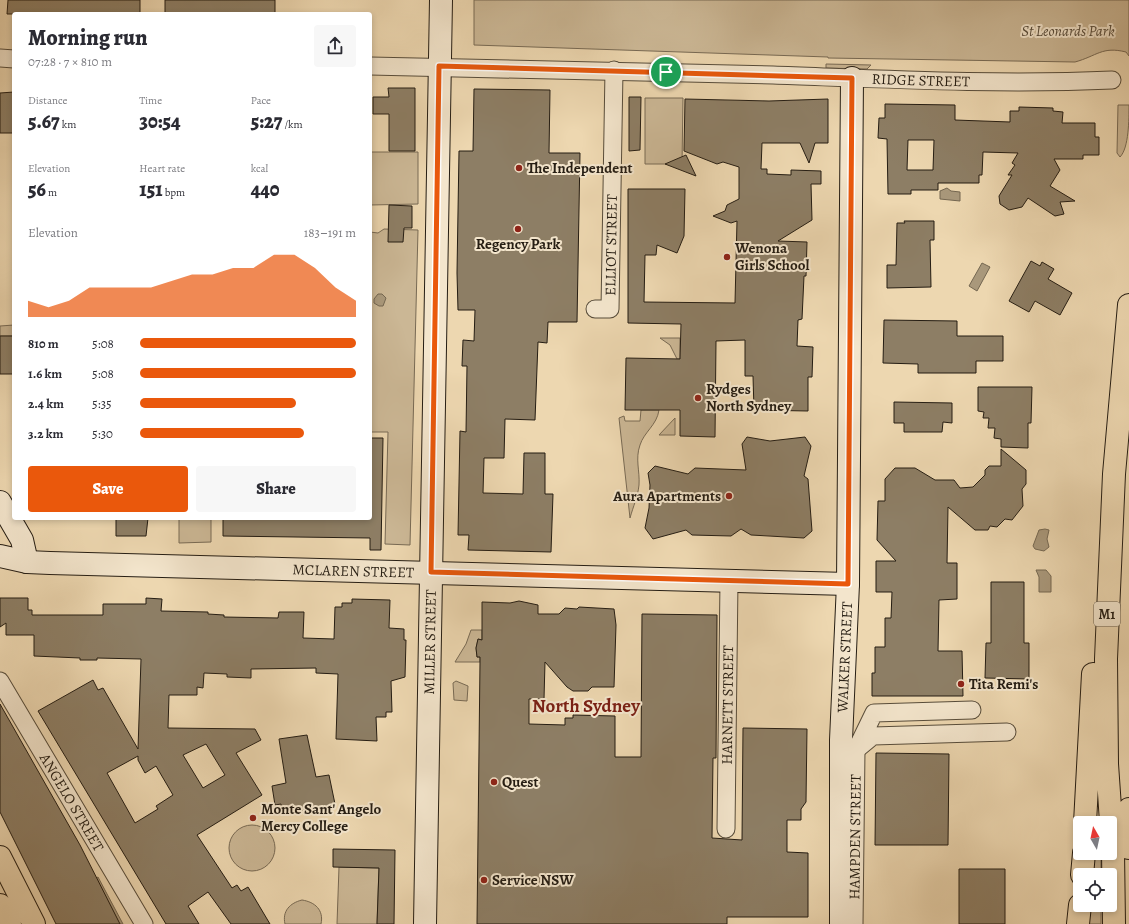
<!DOCTYPE html>
<html lang="en">
<head>
<meta charset="utf-8">
<style>
	body { margin:0; font-family:Alegreya,serif; background:#f7f7f7; color:#2b2b33; height:100vh; display:flex; flex-direction:column; font-size:15px; white-space:nowrap }
	* { box-sizing:border-box; margin:0 }
	p { font-size:13px; color:#7c7c81 }
	.icon { flex:none; width:22px; height:22px; fill:none; stroke:currentColor; stroke-width:2; stroke-linecap:round; stroke-linejoin:round }
	.map { position:relative; flex:1; overflow:hidden }
	.drawer { position:absolute; left:12px; top:12px; width:360px; height:508px; display:flex; flex-direction:column; background:#fff; border-radius:4px; box-shadow:0 2px 6px #0003 }
	.drawer>* { flex:none }
	.needle { width:26px; rotate:351deg }
	.controls { position:absolute; left:1073px; top:816px; display:grid; gap:8px }
	.controls a { display:grid; place-items:center; width:44px; height:44px; border-radius:4px; background:#fff; box-shadow:0 2px 6px #0003; font-size:20px }
	.pin { position:absolute; display:grid; place-items:center; width:34px; height:34px; color:#fff; margin:-17px; border:2px solid #fff; border-radius:50%; box-shadow:0 1px 4px #0007 }
	.round { display:grid; place-items:center; flex:none; width:42px; height:42px; border-radius:4px; background:#f7f7f7 }
	.overview { display:flex; align-items:center; justify-content:space-between; height:68px; padding:0 16px }
	h1 { font-size:22px; font-weight:800; line-height:30px }
	.metrics { display:grid; grid-template-columns:repeat(3,1fr); gap:6px; height:68px; padding:4px 16px }
	.metrics div { display:grid; align-content:center }
	.metrics b { font-size:20px; font-weight:800 }
	.metrics small { font-size:11px; font-weight:400 }
	.metrics p { font-size:11px }
	.chart { height:112px; padding:8px 16px }
	.chart p { display:flex; justify-content:space-between }
	.chart svg { width:100%; height:72px; margin-top:4px; fill:#ea580c; opacity:.7 }
	.primary-button { display:flex; gap:8px; margin-top:auto; padding:8px 16px }
	.primary-button a { flex:1; height:46px; border-radius:4px; background:#ea580c; color:#fff; font-size:16px; font-weight:800; line-height:46px; text-align:center }
	.primary-button a+a { background:#f7f7f7; color:#2b2b33 }
	ul { padding:0 16px; list-style:none; font-size:13px }
	li { display:grid; grid-template-columns:64px 48px 1fr; align-items:center; height:30px }
	li i { height:10px; border-radius:5px; background:#ea580c }
	.map>svg:first-child { display:block }
	.green { fill:#cbb795; stroke:#786a54 }
	.water { fill:#a9987b; stroke:#746751 }
	.building { fill:#8d7e65; stroke:#251d13; fill-rule:evenodd }
	.lines { fill:none; stroke-linecap:round; stroke-linejoin:round }
	.street-casing { stroke:#574c3a; stroke-width:19 }
	.secondary-casing { stroke:#251d13; stroke-width:24 }
	.primary-casing { stroke:#251d13; stroke-width:24 }
	.highway-casing { stroke:#251d13; stroke-width:24 }
	.street { stroke:#f3e5cc; stroke-width:17 }
	.secondary { stroke:#f3e5cc; stroke-width:22 }
	.primary { stroke:#edd7b0; stroke-width:22 }
	.highway { stroke:#edd7b0; stroke-width:22 }
	.route-casing { stroke:#fff; stroke-width:8 }
	.route { stroke:#ea580c; stroke-width:5 }
	.poi-dot { fill:#8f2418; stroke:#f3e5cc; stroke-width:1.5 }
	.labels { text-anchor:middle; dominant-baseline:central; stroke-width:4; stroke-linejoin:round; paint-order:stroke }
	.shield { fill:#f3e5cc; stroke:#63594a; stroke-width:1 }
	.shield-label { font-size:14px; font-weight:bold; fill:#251d13 }
	.park-label { font-size:15px; font-style:italic; fill:#574b3a; stroke:#f3e5cc }
	.street-label { font-size:15px; fill:#251d13; stroke:#f3e5cc }
	.poi-label { font-size:15px; font-weight:bold; fill:#251d13; stroke:#f3e5cc; text-anchor:start }
	.district-label { font-size:19px; font-weight:bold; fill:#7a1f14; stroke:#f3e5cc }
</style>
</head>
<body>
<div class="map">
<svg width="1129" height="924" viewBox="0 0 1129 924">
	<rect width="100%" height="100%" fill="#edd7b0"/>
	<filter id="stains"><feTurbulence type="fractalNoise" baseFrequency=".005" numOctaves="4"/><feColorMatrix values="0 0 0 0 .2 0 0 0 0 .09 0 0 0 0 .02 0 0 0 .5 -.17"/></filter>
	<radialGradient id="worn" r=".72"><stop offset=".6" stop-color="#630" stop-opacity="0"/><stop offset="1" stop-color="#630" stop-opacity=".3"/></radialGradient>
	<!-- green -->
	<path class="green" d="M474,0h655v56l-3,-4c-24,-6 -29,4 -51,10l-247,-4v-1l-354,-12z
		M826,64l45,1 -4,4 -41,-1z
		M645,98h38l-1,66h-37z
		M1118,105h11c0,14 0,43 -9,52l-3,-4z
		M370,152h48v52l-48,1z
		M384,229l34,1 -8,315 -25,-1 3,-112h-18v-200l8,1z
		M14,325v11h-14v-10z
		M660,338h20v21h-3l-7,-14z
		M641,410h18c-2,15 -15,22 -19,35 -5,14 0,26 -1,40 -1,11 -6,22 -9,33l-11,-100 5,-2 1,5h15z
		M675,418v17h-16z
		M179,518h32v24l-32,1z
		M471,630h11v10l-4,-1 -2,9 1,9h3v5h-25l11,-18z
		M456,681l12,5 -1,15 -13,-1 -1,-17z
		M229 848a23 23 0 1 1 46 0a23 23 0 1 1-46 0Z
		M1088,853h13v22h-14z
		M339,867l40,1 -2,56h-40z
		M302,900c13,2 22,10 19,24h-36c-3,-13 5,-21 17,-24z
		M1085,905h16v19h-17z"/>
	<!-- water -->
	<path class="water" d="M947,188l4,3 9,1v9l-20,-2v-8z
		M982,263l8,4 -13,24 -8,-5z
		M378,294h4l4,4 -3,8h-4l-5,-3v-4z
		M1045,529l4,1 -2,9 2,8 -5,4 -9,-2 -2,-3 6,-16z
		M1036,570h10l5,6v16h-12v-15z
		M98,877l25,47h-16l-16,-43z"/>
	<!-- building -->
	<path class="building" d="M8,0h132v14h-133z
		M165,0h110v14h-110z
		M388,88h27v63h-26v-37h-16v-17h16z
		M474,89l76,1 -1,63h31l-3,169h-29l-1,21 -9,-1 -3,78 -30,-1 -1,39h-20l-1,35 40,1 1,-41h21v41h8l-2,58 -83,-2 1,-15h-11l2,-104 6,1 1,-66h-5l1,-26 11,1 1,-31h-17l-1,-37 2,-122h14z
		M14,92v41h-14v-40z
		M629,97h12l-1,53 -11,1z
		M685,99l84,2 59,-2v44h-13l-6,20 -9,-20h-38l-1,26h6v5l24,1v-5l30,1v13h-10l1,36 -34,21 29,1 -1,34h-2l-2,43 -4,1 -1,26 16,1 -1,30h-4v34l-54,-1 -1,-34h-8v-36l-29,1 -1,96 -35,-1v-26h-55l1,-52 54,1 1,-35 -53,-1v-134h57l-1,47 -7,17 -20,-8 -1,10h-11l-1,47 91,1 2,-82 -6,2 -18,-7 12,-5 2,-6 12,-6v-32l-16,-5 -6,2 -33,-13z
		M885,104l70,1v15l55,2v-11h9v-4l34,1v3l10,1 -1,11h33v14h4v18h-16v4h-29l6,11 -10,16 25,15 -15,1 4,12 -9,2 -27,-18 -6,9 -13,3 -9,-6 -1,-8 13,-21h-4l7,-10 -3,-2 6,-10 -35,-1 -1,23h-3v8h-41v7h-27v4h-23l-1,-55 -9,-1 1,-20h6zM908,140h26l-1,30h-26z
		M686,155l10,21 -31,-12z
		M389,205l23,1v22h-8l-1,14h-15z
		M904,221h30v19h-4l1,47 -44,1v-23h9l1,-42h8z
		M1031,261l9,5 2,-4 12,7 -6,10 24,14 -12,22 -25,-14 -6,11 -20,-11z
		M884,320l73,1v15h46v25h-27v12h-58v-9l-35,-1z
		M0,336h14v38h-14z
		M978,387h54l-1,36h-3v25l-27,-1v-8l-7,-1 1,-10h-7l1,-10h-6l1,-6 -6,-1z
		M894,402l58,1v20l-9,-1 -1,10h-38v-9h-10z
		M747,437l23,4 35,-4 6,9 -7,30 4,3 4,52 -8,7 -53,-3 -10,-6 -10,7 -39,-1 -6,-5 -33,9 -8,-11 4,-20 1,-23 -2,-12 7,-7 33,8 7,-6 51,2 -4,-26z
		M370,438h13l-2,112h-11v-12l-147,-2v-18h147z
		M1001,449l25,21v14l-4,5 1,17 -11,14 -7,-1 -8,8 -7,-1 -2,4h-13l-27,-23 -1,56h10v36l-18,1 -1,51h24l1,45h-91v-23h3v-26h10v-29h6l1,-26h-16v-31h20l-19,-21 1,-39h7v-22l10,-11h20l20,12h19l6,8 13,-1 12,-12v-5l4,-4h12z
		M116,518h32l-2,18h-30z
		M991,582h33v61h5v36l-44,-1 1,-35h5z
		M0,598h28v12h4v5h71v-11h43v-6l16,1 -1,12 47,1v2l16,1v2l54,1 1,-6h25l-1,26 31,1 1,-32h7v-4h10v-4l38,1 -1,28 15,1v11h2l-1,37 -14,4 1,31h-6v5h-10l1,24 -41,-2 2,-65 -22,-1v-5l-65,1v9l-24,-1v-3l-23,-1 -1,15 -6,-1v8h-28l-1,33 87,1 6,11 -25,13 26,42 -65,40 35,53 5,-3 4,6 7,-4 22,37h-39l-23,-32 -20,14 11,18h-33l-128,-213 55,-31 5,10 5,-2 35,61 3,-90 -44,-1v2h-17v-2l-46,-2v-21h-28v-12l-6,4zM206,744l19,31 -22,13 -20,-33zM138,756v4l7,13 11,-7 17,29 -17,11 2,3 -23,14 -28,-50z
		M519,601l19,4v9h21l6,-6 12,1 2,-2 35,2 2,16 -2,62h-22l-4,4h-15l-6,-4 -22,-25 -1,37h-15v25l36,1v-7h8v-3l42,1v41h26l1,-143 75,1 -1,143h-3l-1,80 30,2 1,-112 64,1 -1,73 -5,7v11h-14v32l21,1v64h-81v7h-250l3,-262v-5h-3l-1,-9 2,-9 4,1v-38l28,1z
		M0,704l80,141 40,79h-64l-56,-112z
		M307,735l9,42 13,-2 6,29 -53,10 -1,-10 -6,1 -3,-19 14,-3 -7,-44z
		M876,753l73,1 -1,91h-73z
		M333,849l62,1 -1,74h-17l2,-56 -46,-1z
		M959,869h46v55h-46z"/>
	<g class="lines">
		<defs>
			<g id="street">
				<path d="M0,58l14,1"/>
				<path id="s1" d="M370,66c134,2 268,5 403,9 112,4 226,10 339,5"/>
				<path id="s2" d="M595,309h15l4,-239"/>
				<path id="s3" d="M0,681l144,243"/>
				<path d="M972,710l-98,3 -18,37 17,-14 134,-4"/>
				<path id="s4" d="M726,829l3,-248"/>
				<path id="s5" d="M854,924l2,-174"/>
			</g>
			<g id="secondary">
				<path d="M0,502l22,38 5,22"/>
				<path id="s6" d="M0,556l27,6 23,1 798,21"/>
				<path id="s7" d="M425,924l16,-924"/>
				<path id="s8" d="M841,924v-184l7,-156 4,-506"/>
			</g>
			<path id="primary" d="M0,857l34,67
				M0,905l10,19"/>
			<path id="highway" d="M1129,809v39
				M1085,823l8,-149
				M1082,875l2,-22
				M1078,924l2,-19
				M1114,924l-1,-73 -6,-87 -1,-105 8,-185 15,-169"/>
		</defs>
		<!-- street casing -->
		<use href="#street" class="street-casing"/>
		<!-- secondary casing -->
		<use href="#secondary" class="secondary-casing"/>
		<!-- primary casing -->
		<use href="#primary" class="primary-casing"/>
		<!-- highway casing -->
		<use href="#highway" class="highway-casing"/>
		<!-- street -->
		<use href="#street" class="street"/>
		<!-- secondary -->
		<use href="#secondary" class="secondary"/>
		<!-- primary -->
		<use href="#primary" class="primary"/>
		<!-- highway -->
		<use href="#highway" class="highway"/>
	</g>
	<g class="lines">
		<defs>
			<path id="route" d="M439,66l413,12 -4,506 -417,-12z"/>
		</defs>
		<!-- route casing -->
		<use href="#route" class="route-casing"/>
		<!-- route -->
		<use href="#route" class="route"/>
	</g>
	<!-- markers -->
	<g class="poi-dot">
		<circle cx="519" cy="168" r="4"/>
		<circle cx="518" cy="229" r="4"/>
		<circle cx="727" cy="257" r="4"/>
		<circle cx="698" cy="398" r="4"/>
		<circle cx="729" cy="496" r="4"/>
		<circle cx="961" cy="684" r="4"/>
		<circle cx="494" cy="782" r="4"/>
		<circle cx="253" cy="818" r="4"/>
		<circle cx="484" cy="880" r="4"/>
	</g>
	<g class="labels">
		<!-- shield labels -->
		<rect class="shield" x="1094" y="602" width="26" height="24" rx="3"/>
		<g class="shield-label">
			<text x="1107" y="614">M1</text>
		</g>
		<!-- park labels -->
		<g class="park-label">
			<text x="1068" y="31">St Leonards Park</text>
		</g>
		<!-- street labels -->
		<g class="street-label">
			<text stroke="none"><textPath href="#s1" startOffset="551">RIDGE STREET</textPath></text>
			<text stroke="none"><textPath href="#s2" startOffset="79">ELLIOT STREET</textPath></text>
			<text stroke="none"><textPath href="#s6" startOffset="354">MCLAREN STREET</textPath></text>
			<text stroke="none"><textPath href="#s7" startOffset="282">MILLER STREET</textPath></text>
			<text stroke="none"><textPath href="#s8" startOffset="267">WALKER STREET</textPath></text>
			<text stroke="none"><textPath href="#s4" startOffset="124">HARNETT STREET</textPath></text>
			<text stroke="none"><textPath href="#s3" startOffset="141">ANGELO STREET</textPath></text>
			<text stroke="none"><textPath href="#s5" startOffset="87">HAMPDEN STREET</textPath></text>
		</g>
		<!-- poi labels -->
		<g class="poi-label">
			<text x="527" y="168">The Independent</text>
			<text x="518" y="244" text-anchor="middle">Regency Park</text>
			<text x="735" y="248">Wenona<tspan x="735" dy="17">Girls School</tspan></text>
			<text x="706" y="389">Rydges<tspan x="706" dy="17">North Sydney</tspan></text>
			<text x="721" y="496" text-anchor="end">Aura Apartments</text>
			<text x="969" y="684">Tita Remi's</text>
			<text x="502" y="782">Quest</text>
			<text x="261" y="809">Monte Sant' Angelo<tspan x="261" dy="17">Mercy College</tspan></text>
			<text x="492" y="880">Service NSW</text>
		</g>
		<!-- district labels -->
		<g class="district-label">
			<text x="586" y="706">North Sydney</text>
		</g>
	</g>
	<rect width="100%" height="100%" filter="url(#stains)"/>
	<rect width="100%" height="100%" fill="url(#worn)"/>
</svg>
<div class="controls">
<a><svg class="needle" viewBox="-14 -14 28 28"><path d="M0-13l5 13h-10z" fill="#e53935"/><path d="M0 13l5-13h-10z" fill="#7c7c81"/></svg></a>
<a><svg class="icon" aria-label="locate" viewBox="0 0 24 24"><circle cx="12" cy="12" r="6"/><path d="M12 2v4M12 18v4M2 12h4M18 12h4"/></svg></a>
</div>
<div class="pin" style="left:666px;top:72px;background:#1e9e55"><svg class="icon" aria-label="arrive" viewBox="0 0 24 24"><path d="M6 21V4h12l-3 4 3 4H6"/></svg></div>
<section class="drawer">
<div class="overview"><div><h1>Morning run</h1><p>07:28 · 7 × 810 m</p></div><a class="round"><svg class="icon" aria-label="share" viewBox="0 0 24 24"><path d="M12 15V3M7 8l5-5 5 5M5 13v7h14v-7"/></svg></a></div>
<div class="metrics">
<div><p>Distance</p><b>5.67<small> km</small></b></div>
<div><p>Time</p><b>30:54</b></div>
<div><p>Pace</p><b>5:27<small> /km</small></b></div>
</div>
<div class="metrics">
<div><p>Elevation</p><b>56<small> m</small></b></div>
<div><p>Heart rate</p><b>151<small> bpm</small></b></div>
<div><p>kcal</p><b>440</b></div>
</div>
<div class="chart"><p><span>Elevation</span>183–191 m</p>
<svg viewBox="0 0 160 44" preserveAspectRatio="none"><path d="M0 44V34L10 38L20 34L30 26L40 26L50 26L60 26L70 22L80 18L90 18L100 14L110 14L120 6L130 6L140 14L150 26L160 34V44z"/></svg>
</div>
<ul>
<li><b>810 m</b>5:08<i style="width:100%"></i></li>
<li><b>1.6 km</b>5:08<i style="width:100%"></i></li>
<li><b>2.4 km</b>5:35<i style="width:72%"></i></li>
<li><b>3.2 km</b>5:30<i style="width:76%"></i></li>
</ul>
<div class="primary-button"><a>Save</a><a>Share</a></div>
</section>
</div>
</body>
</html>
